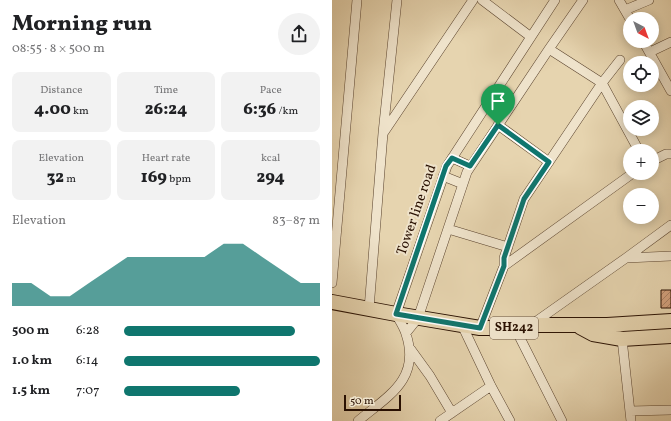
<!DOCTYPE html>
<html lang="en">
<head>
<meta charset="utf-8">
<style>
	body { margin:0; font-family:Vollkorn,serif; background:#f2f2f2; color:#202124; height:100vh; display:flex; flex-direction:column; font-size:15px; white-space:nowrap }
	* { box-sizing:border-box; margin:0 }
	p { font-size:13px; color:#757577 }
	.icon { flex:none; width:22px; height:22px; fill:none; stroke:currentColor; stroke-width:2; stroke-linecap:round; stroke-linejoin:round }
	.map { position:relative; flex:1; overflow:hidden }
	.panel { display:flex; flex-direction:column; background:#fff; width:332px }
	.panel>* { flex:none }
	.needle { width:26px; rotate:139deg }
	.tools { position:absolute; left:291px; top:12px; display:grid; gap:8px }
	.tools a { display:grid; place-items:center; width:36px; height:36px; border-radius:50%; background:#fff; box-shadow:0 2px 10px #0003; font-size:20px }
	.scale { position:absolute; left:12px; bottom:10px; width:57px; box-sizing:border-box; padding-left:4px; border:2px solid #2a1102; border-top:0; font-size:11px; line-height:14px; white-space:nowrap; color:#2a1102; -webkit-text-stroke:3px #efe3cb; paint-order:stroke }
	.pin { position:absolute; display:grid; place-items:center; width:34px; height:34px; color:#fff; margin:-41px -17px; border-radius:50% 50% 50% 0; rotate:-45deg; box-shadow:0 0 4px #0007 }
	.pin .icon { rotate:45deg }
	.round { display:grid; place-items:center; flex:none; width:42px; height:42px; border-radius:21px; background:#f2f2f2 }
	.headline { display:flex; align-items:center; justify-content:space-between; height:68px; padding:0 12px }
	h1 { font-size:22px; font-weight:800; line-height:30px }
	.stats { display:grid; grid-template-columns:repeat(3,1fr); gap:6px; height:68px; padding:4px 12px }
	.stats div { display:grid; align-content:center; border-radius:8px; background:#f2f2f2; text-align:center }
	.stats b { font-size:17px; font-weight:800 }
	.stats small { font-size:11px; font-weight:400 }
	.stats p { font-size:11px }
	.chart { height:112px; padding:8px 12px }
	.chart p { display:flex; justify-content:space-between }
	.chart svg { width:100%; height:72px; margin-top:4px; fill:#0f766e; opacity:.7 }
	ul { padding:0 12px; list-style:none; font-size:13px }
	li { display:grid; grid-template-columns:64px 48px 1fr; align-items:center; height:30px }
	li i { height:10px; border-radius:5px; background:#0f766e }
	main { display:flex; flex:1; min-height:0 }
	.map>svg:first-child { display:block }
	.building { fill:url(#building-hatch); stroke:#2a1102 }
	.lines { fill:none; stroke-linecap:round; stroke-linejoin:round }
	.street-casing { stroke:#59422d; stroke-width:10 }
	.primary-casing { stroke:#2a1102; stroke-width:16 }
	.street { stroke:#efe3cb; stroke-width:9 }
	.primary { stroke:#e6d4af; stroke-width:14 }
	.route-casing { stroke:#fff; stroke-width:8 }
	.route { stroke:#0f766e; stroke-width:5 }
	.labels { text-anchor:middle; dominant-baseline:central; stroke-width:4; stroke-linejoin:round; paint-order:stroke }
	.shield { fill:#efe3cb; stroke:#65503e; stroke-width:1 }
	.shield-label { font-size:13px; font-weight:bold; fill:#2a1102 }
	.street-label { font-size:14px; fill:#2a1102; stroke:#efe3cb }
</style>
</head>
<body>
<main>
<section class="panel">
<div class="headline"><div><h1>Morning run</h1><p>08:55 · 8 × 500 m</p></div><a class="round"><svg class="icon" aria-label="share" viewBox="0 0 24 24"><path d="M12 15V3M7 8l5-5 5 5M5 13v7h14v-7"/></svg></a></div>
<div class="stats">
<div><p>Distance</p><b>4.00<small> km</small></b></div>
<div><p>Time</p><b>26:24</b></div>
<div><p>Pace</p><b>6:36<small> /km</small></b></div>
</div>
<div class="stats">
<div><p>Elevation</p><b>32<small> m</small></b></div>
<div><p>Heart rate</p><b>169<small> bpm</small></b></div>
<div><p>kcal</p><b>294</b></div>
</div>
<div class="chart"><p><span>Elevation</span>83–87 m</p>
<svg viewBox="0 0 160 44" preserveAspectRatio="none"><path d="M0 44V30L10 30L20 38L30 38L40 30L50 22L60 14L70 14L80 14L90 14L100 14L110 6L120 6L130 14L140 22L150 30L160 30V44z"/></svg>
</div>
<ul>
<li><b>500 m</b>6:28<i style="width:87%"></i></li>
<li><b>1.0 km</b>6:14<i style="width:100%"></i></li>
<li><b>1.5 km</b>7:07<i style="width:59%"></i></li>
</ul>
</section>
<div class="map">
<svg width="339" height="421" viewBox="0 0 339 421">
	<defs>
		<pattern id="building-hatch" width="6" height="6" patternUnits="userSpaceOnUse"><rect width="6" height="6" fill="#d3a17d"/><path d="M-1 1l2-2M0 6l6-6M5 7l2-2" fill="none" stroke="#ab8264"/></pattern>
	</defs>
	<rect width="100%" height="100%" fill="#e6d4af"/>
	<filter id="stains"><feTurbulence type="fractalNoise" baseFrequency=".005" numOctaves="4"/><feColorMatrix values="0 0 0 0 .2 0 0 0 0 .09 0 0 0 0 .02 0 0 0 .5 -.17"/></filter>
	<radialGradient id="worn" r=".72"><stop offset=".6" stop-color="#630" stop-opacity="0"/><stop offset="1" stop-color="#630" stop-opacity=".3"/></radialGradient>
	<!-- building -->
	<path class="building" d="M329,290h10v18h-10z"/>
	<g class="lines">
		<defs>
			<path id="street" d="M150,0l49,37
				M287,0l11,19
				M293,10l24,-10
				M311,41l28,50
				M217,49l53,34 37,68
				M318,52l21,-10
				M166,125l51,37
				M52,132l89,-132
				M120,158l18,8
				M320,161l14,-7h5
				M111,176l20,8
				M116,229l60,18
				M294,258l45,-2
				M172,266v-8l20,-59 78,-116 18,-23
				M0,283l25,-283
				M37,309l14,-176 14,-133
				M130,325l29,61 19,35
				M199,325l95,-67 45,-33
				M148,328l24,-62 129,-93
				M183,328l47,93
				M74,333l12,-15 49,-146 82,-123 34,-49
				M290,339l9,82
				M77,347l21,29 22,37
				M298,411l41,-1
				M26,421c30,-25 63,-42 48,-87 -2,-7 -7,-14 -10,-20l51,-148 108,-166
				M108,421l51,-35"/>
			<path id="primary" d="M0,302l64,12 84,14h35l15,-3h77l64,-4
				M248,327l13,7 29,5 49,-3"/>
		</defs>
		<!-- street casing -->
		<use href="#street" class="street-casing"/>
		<!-- primary casing -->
		<use href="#primary" class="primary-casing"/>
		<!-- street -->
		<use href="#street" class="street"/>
		<!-- primary -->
		<use href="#primary" class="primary"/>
	</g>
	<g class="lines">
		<defs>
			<path id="route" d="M166,125l51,37 -25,37 -20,59v8l-24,62 -84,-14 50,-148 6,-8 18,8z"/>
		</defs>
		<!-- route casing -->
		<use href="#route" class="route-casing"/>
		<!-- route -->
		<use href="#route" class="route"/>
	</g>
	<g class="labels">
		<!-- shield labels -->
		<rect class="shield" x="158" y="317" width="48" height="22" rx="3"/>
		<g class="shield-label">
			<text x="182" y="328">SH242</text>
		</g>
		<!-- street labels -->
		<g class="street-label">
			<text transform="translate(85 210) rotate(-71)">Tower line road</text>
		</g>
	</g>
	<rect width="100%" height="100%" filter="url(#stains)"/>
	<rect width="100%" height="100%" fill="url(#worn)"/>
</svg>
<div class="tools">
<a><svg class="needle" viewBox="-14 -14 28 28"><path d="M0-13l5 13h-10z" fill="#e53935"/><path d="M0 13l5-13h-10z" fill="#757577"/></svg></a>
<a><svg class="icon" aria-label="locate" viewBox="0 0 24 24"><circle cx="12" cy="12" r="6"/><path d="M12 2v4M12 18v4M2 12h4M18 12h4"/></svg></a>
<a><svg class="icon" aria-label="layers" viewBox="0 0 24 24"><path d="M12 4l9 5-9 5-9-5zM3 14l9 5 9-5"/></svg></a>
<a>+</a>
<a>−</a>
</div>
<div class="scale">50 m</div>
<div class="pin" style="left:166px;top:125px;background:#1e9e55"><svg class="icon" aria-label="arrive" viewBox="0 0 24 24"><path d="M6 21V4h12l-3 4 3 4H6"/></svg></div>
</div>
</main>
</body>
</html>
